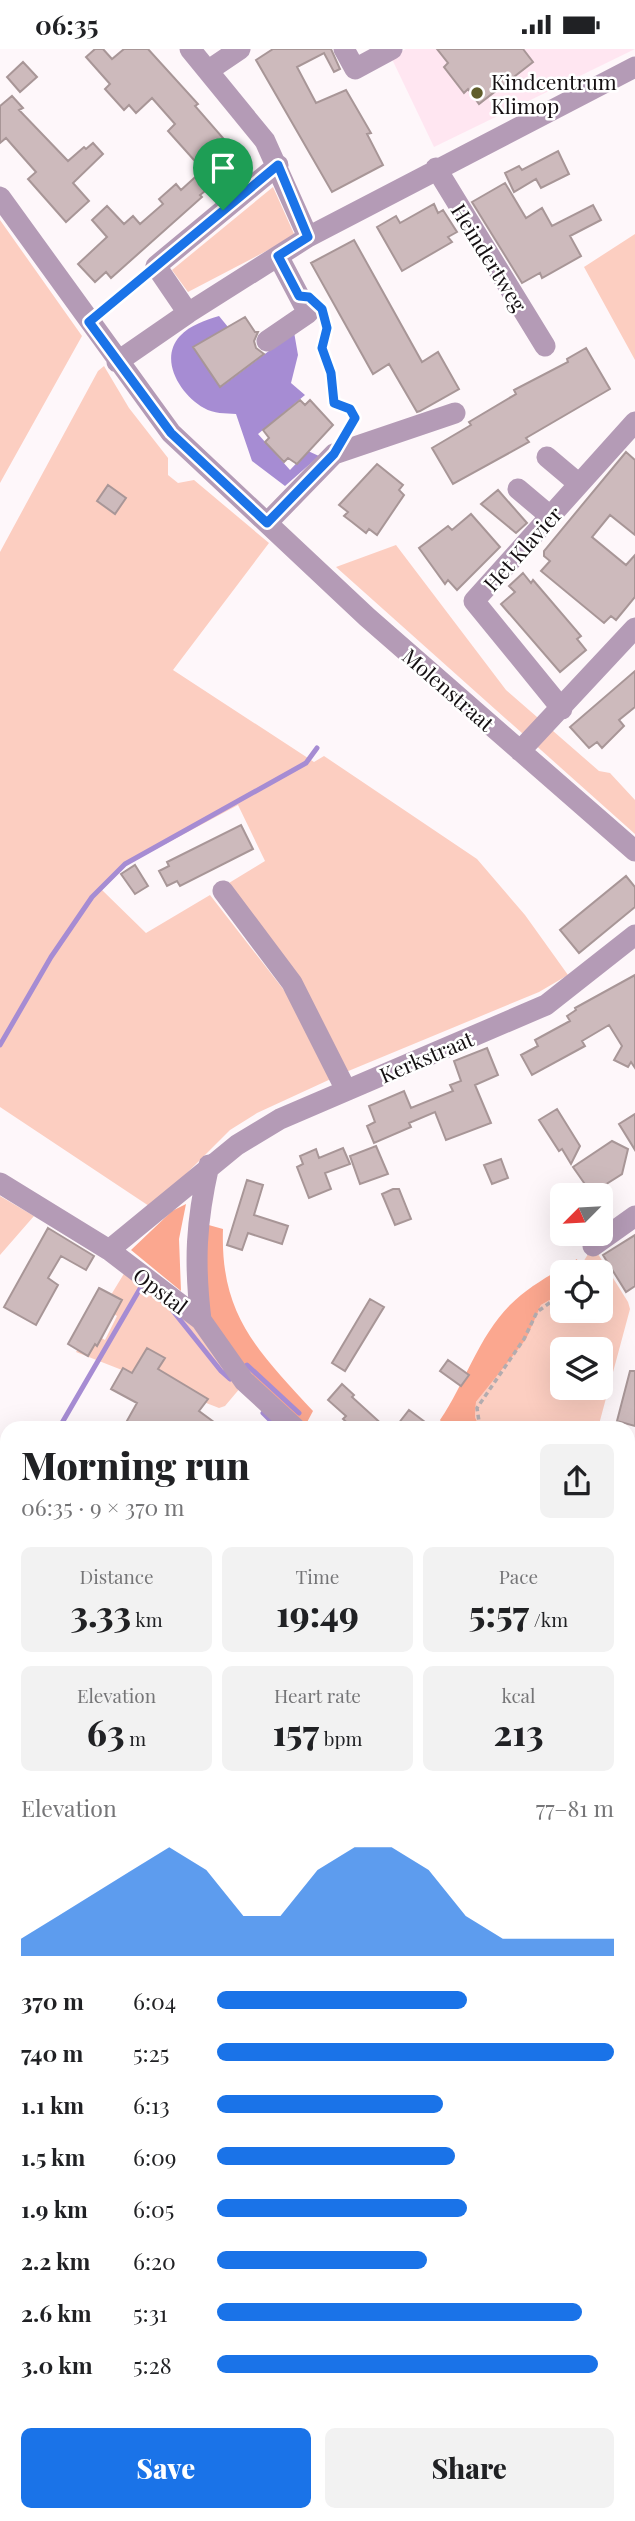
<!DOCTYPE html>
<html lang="en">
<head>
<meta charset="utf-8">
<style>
	body { margin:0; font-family:"Playfair Display",serif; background:#f2f2f2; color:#202124; height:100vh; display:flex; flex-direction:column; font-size:26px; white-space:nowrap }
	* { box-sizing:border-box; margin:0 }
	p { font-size:23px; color:#757577 }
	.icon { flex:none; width:38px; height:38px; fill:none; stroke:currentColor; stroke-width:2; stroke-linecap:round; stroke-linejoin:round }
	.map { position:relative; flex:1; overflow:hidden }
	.side { position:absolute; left:0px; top:1372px; width:635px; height:1101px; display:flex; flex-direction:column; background:#fff; border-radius:21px 21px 0 0; box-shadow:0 7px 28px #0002 }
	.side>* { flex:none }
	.needle { width:46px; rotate:246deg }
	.tools { position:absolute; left:550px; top:1134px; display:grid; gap:14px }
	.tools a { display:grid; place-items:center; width:63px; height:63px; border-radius:10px; background:#fff; box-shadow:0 7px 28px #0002; font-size:35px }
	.pin { position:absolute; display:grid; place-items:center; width:60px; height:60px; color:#fff; margin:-72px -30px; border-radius:50% 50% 50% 0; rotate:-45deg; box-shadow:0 0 7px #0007 }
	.pin .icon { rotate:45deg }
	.round { display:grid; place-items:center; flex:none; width:74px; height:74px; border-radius:10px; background:#f2f2f2 }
	.head { display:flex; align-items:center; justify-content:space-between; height:119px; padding:0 21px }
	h1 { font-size:38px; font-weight:800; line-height:52px }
	.stats { display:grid; grid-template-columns:repeat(3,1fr); gap:10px; height:119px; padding:7px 21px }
	.stats div { display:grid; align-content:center; border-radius:10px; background:#f2f2f2; text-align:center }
	.stats b { font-size:35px; font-weight:800 }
	.stats small { font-size:19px; font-weight:400 }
	.stats p { font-size:19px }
	.chart { height:196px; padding:14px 21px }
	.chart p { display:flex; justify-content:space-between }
	.chart svg { width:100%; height:126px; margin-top:7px; fill:#1a73e8; opacity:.7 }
	.button { display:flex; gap:14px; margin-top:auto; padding:14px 21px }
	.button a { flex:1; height:80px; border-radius:10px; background:#1a73e8; color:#fff; font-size:28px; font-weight:800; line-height:80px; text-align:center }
	.button a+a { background:#f2f2f2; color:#202124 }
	ul { padding:0 21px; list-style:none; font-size:23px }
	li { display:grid; grid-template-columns:112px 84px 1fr; align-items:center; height:52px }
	li i { height:18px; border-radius:9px; background:#1a73e8 }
	.status { display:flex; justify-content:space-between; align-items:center; height:49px; padding:0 35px; background:#fff; direction:ltr }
	.status svg { height:19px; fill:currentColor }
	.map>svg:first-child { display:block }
	.built { fill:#ffe6f1 }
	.green { fill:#fccec1; fill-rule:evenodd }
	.forest { fill:#fba78f }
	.water { fill:#a68cd3 }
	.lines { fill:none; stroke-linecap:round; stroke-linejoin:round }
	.stream { stroke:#a68cd3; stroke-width:5 }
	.building { fill:#cdbabc; stroke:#a89697; stroke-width:2 }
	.path { stroke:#b3acaf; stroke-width:3.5; stroke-dasharray:5 3.5; stroke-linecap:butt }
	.minor { stroke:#b49bb6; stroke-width:21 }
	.route-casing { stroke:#fff; stroke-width:14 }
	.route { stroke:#1a73e8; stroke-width:9 }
	.poi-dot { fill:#5f5d2a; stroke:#fff; stroke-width:2.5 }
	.labels { text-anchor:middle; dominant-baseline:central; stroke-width:5; stroke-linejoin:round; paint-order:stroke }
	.poi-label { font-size:21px; fill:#151012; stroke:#fff; text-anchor:start }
	.street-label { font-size:21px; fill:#151012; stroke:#fff }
</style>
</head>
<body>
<div class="status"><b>06:35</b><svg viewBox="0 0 49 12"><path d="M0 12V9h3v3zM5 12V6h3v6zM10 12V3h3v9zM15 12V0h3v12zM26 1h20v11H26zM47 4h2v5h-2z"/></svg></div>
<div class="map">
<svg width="635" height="2472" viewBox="0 0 635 2472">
	<rect width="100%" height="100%" fill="#fef7fa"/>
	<!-- built -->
	<path class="built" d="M406,0h229l-201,98 -43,-90z"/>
	<!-- green -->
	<path class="green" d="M273,138l22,49 -107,56 -16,-22z
		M0,171l82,116 -82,147z
		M635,185v126l-51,-93z
		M104,317l25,42 39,50v17l10,8 16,-3 75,63 -96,127 141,92 10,-6 153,103 48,56 43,60 -29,17 -193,80 -122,-186 41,-25 -27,-56 -110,59 -26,26 44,43 64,-38 84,108 39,75 -76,35 -27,17 -78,78 -152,-101v-555l98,-181z
		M396,496l110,145 93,81 11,2 25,27v34l-299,-267z
		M0,1147l34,20 -34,39z
		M593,1197l35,56 2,7 -32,119h-118l-5,-11 1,-15 48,-63 17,-34 21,-12v18h38v-39h-23zM562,1300h38v39h-38z
		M125,1223l59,43 57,72 -16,19 -6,2 -143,-56 13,-21 16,9 12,-24 -14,-8z"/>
	<!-- forest -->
	<path class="forest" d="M186,1155l-7,35 2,52 -50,-41 41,-39z
		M205,1175l18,5c-3,87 35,122 90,182l-9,17 -23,-17 -66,-83 -13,-29z
		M577,1210l2,13h-17v21l-21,12 -15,34 -50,63 -1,15 5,11h-35l-5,-8c25,-36 38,-83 70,-115 19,-19 44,-32 67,-46z
		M0,2227h7v106l-7,-9z"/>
	<!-- water -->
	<path class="water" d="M219,267l9,11 -34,20 27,40 73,-55 4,23 -7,28 14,12 -47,39 32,36 18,-19 11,5 -34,30 -33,-25 -16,-47c-11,-1 -22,0 -32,-6 -23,-13 -46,-48 -24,-72 10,-11 26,-16 39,-20z
		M0,2385l7,8v73h65l6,6h-78z"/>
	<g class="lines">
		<!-- stream -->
		<path class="stream" d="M0,996l51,-88 41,-60 33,-33 181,-101 11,-15
			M173,1262l48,60 9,8 2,-2
			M242,1320l5,-4 52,48
			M263,1364l15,15
			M59,1379l82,-141 6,2
			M0,1480l7,-12"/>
	</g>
	<!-- building -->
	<path class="building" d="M95,0h8l9,10 12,-10h24l50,55 -3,2 48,55 -43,34 2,2 -91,81 -5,-6 -11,10 -17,-18 29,-27 -15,-17 15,-14 17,18 9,-8 7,8 23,-20 -4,-5 17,-15 5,6 22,-20 -35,-39 7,-7 -23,-26 -16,15 -7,-8 -5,5 -19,-21 5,-5 -24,-27z
		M273,0h58l9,20 -6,3 -10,-19 -27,14 19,36 30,-13 25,43 -4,1 16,31 -51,27 -76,-132z
		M437,0h86l10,13 -54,42 -11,-15 -4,4 -20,-26 4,-4z
		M23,13l14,15 -17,15 -13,-15z
		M12,47l11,12 -4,2 49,51 16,-14 2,2 7,-6 10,11 -30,29 16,18 -23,21 -38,-43 8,-7 -30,-34 -6,5v-37z
		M558,102l11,23 -28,14 -5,-9 -22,13 -9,-19 14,-7 3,4z
		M505,134l21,35 16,-10 10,18 41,-21 8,15 -31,16 11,20 -39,22 -2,-5 -18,10 -50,-81z
		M434,155l4,9 5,-3 14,22 -9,5 4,5 -50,29 -25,-44 19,-11 4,7z
		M354,191l68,122 16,-10 21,37 -39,22 -3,1 -28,-48 -16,10 -62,-111z
		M245,268l10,15h3l-4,9 2,7 8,6 -44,33 -27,-40z
		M586,299l24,41 -84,49 3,4 -76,42 -21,-36 39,-23 -2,-3 47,-28 -2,-4 54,-28 -1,-3z
		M300,351l5,5 5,-5 23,25 -36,39 -9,-6 -4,4 -19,-20 4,-4 -6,-8z
		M626,403l9,8v75l-25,-20 -18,22 34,28 9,-10v42l-19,23 -5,-4 -7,7 -63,-52 9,-10 -6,-5v-5z
		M377,415l26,21 -4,5 5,5 -27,40 -8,-6 -3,4 -14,-11 -8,-6 4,-4 -9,-7z
		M108,436l18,13 -11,16 -18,-13z
		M498,441l29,33 -11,10 -35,-29z
		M471,465l29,33 -43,43 -9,-10 -3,4 -26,-36 29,-22 4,4z
		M523,524l8,10 2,-3 48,56 -4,3 9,11 -26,22 -59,-68 14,-12 -6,-6z
		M635,622v36l-16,13 5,6 -22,22 -5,-6 -8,6 -19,-21z
		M241,776l12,24 -73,37 -3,-5 -10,5 -8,-15 10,-5 -2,-4z
		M135,816l13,21 -13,8 -14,-20z
		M626,827l9,11v20l-56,46 -19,-23z
		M635,926v93l-4,-6 -3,5 -14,-7 8,-14 -13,-21 -27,16 3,5 -53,29 -11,-20 17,-9 -3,-6 35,-19 -3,-5 9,-6 -1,-2z
		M487,999l11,27 -23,10 16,38 -45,17 -11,-28 -26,11 2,4 -37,16 -7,-17 8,-4 -6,-16 35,-15 7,17 42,-17 -3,-6 11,-4 -7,-20z
		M557,1060l23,37 -9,18 -9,-15 -3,2 -20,-31z
		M635,1065v36l-16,-26z
		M612,1092l16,8 -6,25 -22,14 -6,-1 -5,3 -16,-23z
		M376,1097l12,28 -28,10 -10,-28z
		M343,1099l7,16 -25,9 6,16 -22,9 -12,-31 6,-3 -3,-8 16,-7 3,9z
		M501,1110l7,19 -16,6 -8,-19z
		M247,1131l16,5 -9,30 34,11 -6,18 -34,-11 -6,17 -15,-5z
		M393,1140h6l12,30 -16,6 -13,-31z
		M48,1179l46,28 -8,14 -25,-14 -13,22 10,7 -22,40 -32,-18z
		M635,1186v51l-9,6 -23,-37z
		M99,1239l23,12 -25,46 -2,-2 -7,12 -20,-12z
		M370,1250l14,8 -39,64 -13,-8z
		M147,1299l18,10 -7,11 50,30 -9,12 23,17h-99l14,-25 -26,-14 12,-21 9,5z
		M448,1311l21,15 -8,11 -21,-15z
		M630,1322h5v55l-18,-5z
		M342,1335l12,11 -2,2 34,31h-33l-10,-9 3,-3 -18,-16z
		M409,1361l24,18h-38z"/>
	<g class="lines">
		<!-- path -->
		<path class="path" d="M104,260l40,-32
			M325,270l3,9 -6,20 9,25 3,30 16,6 5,8 -8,14
			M577,1223l6,-10
			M480,1379l-3,-20 47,-69 13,-27 25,-18
			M0,2326l7,8
			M124,2466l5,6
			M389,2466l1,6"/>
		<!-- minor -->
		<path class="minor" d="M190,0l75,92 43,96
			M344,0l11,20 37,-20
			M209,21l31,-21
			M436,119l109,178
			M0,148l171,236 196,184 268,234
			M188,264l-32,-47 122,-101
			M267,292l41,-28 -30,-57
			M117,313l71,-49 120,-76 327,-170
			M547,408l32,27
			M518,440l32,27
			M267,474l67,-69 121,-41
			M562,660l-88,-108 161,-179
			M520,702l115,-123
			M223,842l69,92 54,107
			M0,1134l109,67 92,70 43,61 51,47
			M593,1197l42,-30
			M109,1201l128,-105 43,-26 266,-114 89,-70
			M201,1271c-7,-58 -5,-98 8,-155
			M628,1466l7,2
			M628,1784l7,2"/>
	</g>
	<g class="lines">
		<defs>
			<path id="route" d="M278,116l30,72 -30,19 21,40 10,1 13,12 5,19 -5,20 9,25 3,30 16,6 5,9 -21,36 -67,69 -96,-90 -82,-111z"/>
		</defs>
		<!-- route casing -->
		<use href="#route" class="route-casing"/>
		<!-- route -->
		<use href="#route" class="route"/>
	</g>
	<!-- markers -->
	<circle class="poi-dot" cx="477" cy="44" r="7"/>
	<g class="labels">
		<!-- poi labels -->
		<g class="poi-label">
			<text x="491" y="32">Kindcentrum<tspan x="491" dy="24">Klimop</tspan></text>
		</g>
		<!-- street labels -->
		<g class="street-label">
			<text transform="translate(490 208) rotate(58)">Heindertweg</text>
			<text transform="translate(522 499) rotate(-48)">Het Klavier</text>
			<text transform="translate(449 640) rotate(41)">Molenstraat</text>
			<text transform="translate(426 1007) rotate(-23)">Kerkstraat</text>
			<text transform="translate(161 1241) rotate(37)">Opstal</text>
		</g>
	</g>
</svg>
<div class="tools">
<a><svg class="needle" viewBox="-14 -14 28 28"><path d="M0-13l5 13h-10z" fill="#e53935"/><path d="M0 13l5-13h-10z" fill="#757577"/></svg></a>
<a><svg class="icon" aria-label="locate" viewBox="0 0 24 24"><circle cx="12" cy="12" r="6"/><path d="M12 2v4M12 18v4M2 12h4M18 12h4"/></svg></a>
<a><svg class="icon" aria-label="layers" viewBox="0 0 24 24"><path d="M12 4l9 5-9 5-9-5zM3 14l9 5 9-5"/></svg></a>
</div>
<div class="pin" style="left:223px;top:161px;background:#1e9e55"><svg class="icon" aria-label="arrive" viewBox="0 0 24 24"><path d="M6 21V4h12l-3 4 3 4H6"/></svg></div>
<section class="side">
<div class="head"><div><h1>Morning run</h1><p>06:35 · 9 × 370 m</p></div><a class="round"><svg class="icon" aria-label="share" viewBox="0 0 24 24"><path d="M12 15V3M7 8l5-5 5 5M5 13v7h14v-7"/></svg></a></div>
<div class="stats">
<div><p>Distance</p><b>3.33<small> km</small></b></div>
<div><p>Time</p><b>19:49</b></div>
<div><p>Pace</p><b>5:57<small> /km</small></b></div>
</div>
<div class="stats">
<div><p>Elevation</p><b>63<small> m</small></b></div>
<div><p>Heart rate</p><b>157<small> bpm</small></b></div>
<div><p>kcal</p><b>213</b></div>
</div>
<div class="chart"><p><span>Elevation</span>77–81 m</p>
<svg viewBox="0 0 160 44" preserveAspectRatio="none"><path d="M0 44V38L10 30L20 22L30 14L40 6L50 14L60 30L70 30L80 14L90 6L100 6L110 14L120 30L130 38L140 38L150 38L160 38V44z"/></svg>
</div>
<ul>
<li><b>370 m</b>6:04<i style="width:63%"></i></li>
<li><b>740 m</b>5:25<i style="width:100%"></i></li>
<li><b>1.1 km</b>6:13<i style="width:57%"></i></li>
<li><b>1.5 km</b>6:09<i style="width:60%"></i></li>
<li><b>1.9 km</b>6:05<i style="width:63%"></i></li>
<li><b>2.2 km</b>6:20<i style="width:53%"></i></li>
<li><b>2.6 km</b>5:31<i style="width:92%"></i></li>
<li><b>3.0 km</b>5:28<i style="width:96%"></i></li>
</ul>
<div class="button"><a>Save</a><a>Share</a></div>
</section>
</div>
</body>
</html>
